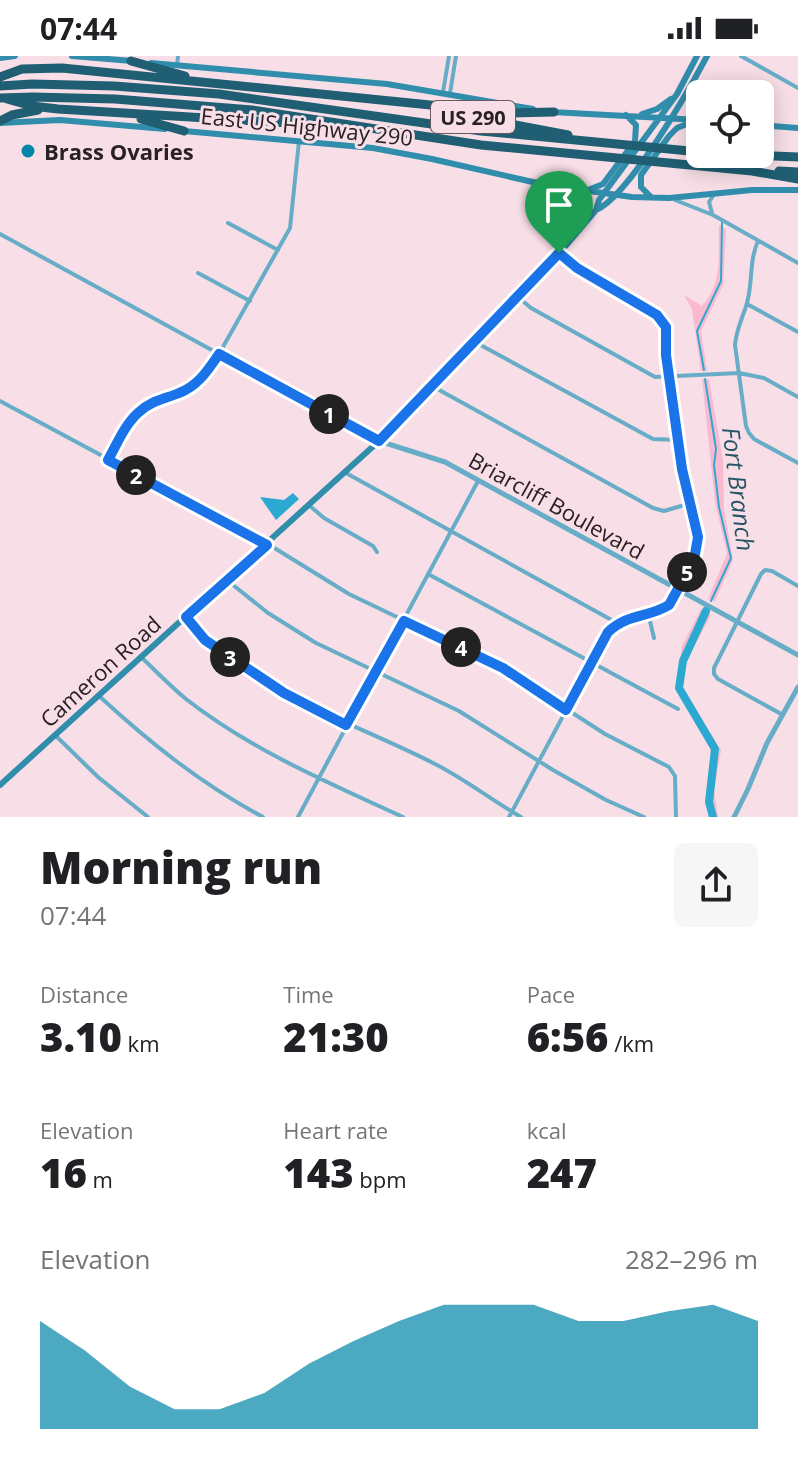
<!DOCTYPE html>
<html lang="en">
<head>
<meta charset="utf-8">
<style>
	body { margin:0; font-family:"Open Sans",sans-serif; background:#f6f6f6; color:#202124; height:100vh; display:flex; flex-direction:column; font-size:30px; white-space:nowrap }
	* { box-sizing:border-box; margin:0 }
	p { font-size:26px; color:#757577 }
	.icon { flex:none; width:44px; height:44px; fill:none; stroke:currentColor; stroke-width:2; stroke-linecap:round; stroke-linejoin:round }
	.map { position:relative; height:761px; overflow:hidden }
	.panel { display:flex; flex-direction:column; background:#fff; flex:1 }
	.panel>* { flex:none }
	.fabs { position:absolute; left:686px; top:24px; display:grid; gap:16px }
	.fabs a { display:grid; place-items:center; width:88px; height:88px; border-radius:12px; background:#fff; box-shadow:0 4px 20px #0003; font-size:40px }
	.pin { position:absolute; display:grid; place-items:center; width:68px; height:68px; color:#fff; margin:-82px -34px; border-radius:50% 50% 50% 0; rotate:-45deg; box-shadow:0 0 8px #0007 }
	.pin .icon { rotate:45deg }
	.km { position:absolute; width:40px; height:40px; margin:-20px; border-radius:50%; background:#222; color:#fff; font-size:22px; line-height:40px; text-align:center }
	.round { display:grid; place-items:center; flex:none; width:84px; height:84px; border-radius:12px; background:#f6f6f6 }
	.headline { display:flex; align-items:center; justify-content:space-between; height:136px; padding:0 40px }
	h1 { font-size:44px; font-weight:800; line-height:60px }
	.metrics { display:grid; grid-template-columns:repeat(3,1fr); gap:12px; height:136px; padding:8px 40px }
	.metrics div { display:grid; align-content:center }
	.metrics b { font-size:40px; font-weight:800 }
	.metrics small { font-size:22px; font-weight:400 }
	.metrics p { font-size:22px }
	.chart { height:224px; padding:16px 40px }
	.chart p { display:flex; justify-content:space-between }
	.chart svg { width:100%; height:144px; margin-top:8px; fill:#0085a7; opacity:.7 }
	.status { display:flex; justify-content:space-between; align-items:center; height:56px; padding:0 40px; background:#fff; direction:ltr }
	.status svg { height:22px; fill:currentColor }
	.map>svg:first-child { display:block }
	.green { fill:#f9bacf }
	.water { fill:#2ca9d0 }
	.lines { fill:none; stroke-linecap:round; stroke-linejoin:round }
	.stream { stroke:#2ca9d0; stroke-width:2 }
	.river { stroke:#2ca9d0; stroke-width:8 }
	.minor { stroke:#67adc7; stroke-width:4 }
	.tertiary { stroke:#67adc7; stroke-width:5 }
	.secondary { stroke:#308dac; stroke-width:6 }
	.motorway { stroke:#1f5e73; stroke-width:9 }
	.route-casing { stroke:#fff; stroke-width:16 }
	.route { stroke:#1a73e8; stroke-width:10 }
	.poi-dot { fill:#0085a7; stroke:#f8dee6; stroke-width:3 }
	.labels { text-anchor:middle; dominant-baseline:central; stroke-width:6; stroke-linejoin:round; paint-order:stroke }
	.shield { fill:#f8dee6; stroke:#685a5e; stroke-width:2 }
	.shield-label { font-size:20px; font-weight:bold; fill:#2a2124 }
	.street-label { font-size:22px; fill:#2a2124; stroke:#f8dee6 }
	.poi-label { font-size:22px; font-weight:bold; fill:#2a2124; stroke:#f8dee6; text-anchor:start }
	.water-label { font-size:24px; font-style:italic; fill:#245466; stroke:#f8dee6 }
</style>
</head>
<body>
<div class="status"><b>07:44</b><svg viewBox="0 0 49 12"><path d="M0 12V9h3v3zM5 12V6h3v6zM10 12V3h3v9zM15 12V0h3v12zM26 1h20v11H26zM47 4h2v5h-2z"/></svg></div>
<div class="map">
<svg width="798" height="761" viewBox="0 0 798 761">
	<rect width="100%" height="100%" fill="#f8dee6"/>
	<!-- green -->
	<path class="green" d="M719,169l7,4 -3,56 -22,46 6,40h-6l-9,-62 -8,-14 18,11c21,-22 16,-52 17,-81z
		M702,323h7l14,81 1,50 9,50 -18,41 -7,-2 19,-45 -12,-52z
		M701,553l10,6 -25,47 -3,26 38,62 -7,41 4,26h-8c-8,-26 6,-47 0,-70l-34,-61 6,-40z"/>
	<!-- water -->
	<path class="water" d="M293,437l6,6 -23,21 -16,-23 24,3z"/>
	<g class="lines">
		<!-- stream -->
		<path class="stream" d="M704,314l-7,-39 24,-50 1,-58
			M705,323l11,70 -2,16 5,42 12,51 -20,43"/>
		<!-- river -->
		<path class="river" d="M706,555l-23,50 -4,27 36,61 -6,53 4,15"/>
		<!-- minor -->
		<path class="minor" d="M741,0l57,32
			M177,10l1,-10
			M443,36l6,-36
			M450,37l6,-37
			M675,144l38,15 85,48
			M712,157l-3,-11 6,-9
			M228,167l50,27
			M0,178l219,120
			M758,185c-9,20 -5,40 -11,62 -4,14 -11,27 -12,42l11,81 3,7 5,6 44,24
			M198,217l52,28
			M518,241l13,11 124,69 84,-4 25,5 34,19
			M747,248l51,28
			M475,286l178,97 26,1
			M432,330l221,122 11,3 24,-7
			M0,345l276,148 73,45 154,74 102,66 64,33 6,9 1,41
			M108,404l18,-32 13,-16 15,-10 23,-8 21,-12 21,-28 71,-126 9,-87
			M346,417l271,150
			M310,450l14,12 49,28 4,6
			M428,518l250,135
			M228,525l40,32 48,30 143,68 94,59 53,30 38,17
			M648,557l6,25
			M186,561c65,76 166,104 251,148 29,15 56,36 84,52
			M141,601c15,14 29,29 45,42 65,51 143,84 217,118
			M98,639c51,47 103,89 165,122
			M783,659l-65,-36 -4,-5v-6l47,-94 4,-4 7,1 26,15
			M55,679l43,42 50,40
			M298,761l180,-336
			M509,761l99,-185c20,-19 40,-14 61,-27l25,-45 4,-23 -16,-68 -16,-114 1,-24 -3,-11 -87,-52 -18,-15"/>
		<!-- tertiary -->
		<path class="tertiary" d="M219,298l160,87 66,21 353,193
			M734,761l14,-28 19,-46 31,-56"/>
		<!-- secondary -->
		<path class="secondary" d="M72,0l60,5
			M0,2l15,-2
			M151,7l236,21 146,25
			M693,28l1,19 6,10
			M552,56l148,8
			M642,58l15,-5 14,-10
			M0,67l60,-3 105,9
			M760,69l38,3
			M184,75l189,17 59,11 114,26 86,12 37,1 83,-8h46
			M557,133c17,10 23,25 17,44
			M588,134l15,-6 32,-43 1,-16 -10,-10
			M651,141l-10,-10v-12l28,-39 8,-8 17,-7
			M596,154c33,-14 93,-120 111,-154
			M0,729l379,-344 178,-185 39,-46 3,-10 78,-106 20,-38"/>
		<!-- motorway -->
		<path class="motorway" d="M131,5l54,15
			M0,21l22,-8 40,-1 448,45 44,-1
			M0,30l32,-2 82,2 105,8 262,37 219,21
			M0,42l33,-1 82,2 137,11 229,35 271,26 46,8
			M7,43l25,7 26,3 264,16
			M437,54l131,25
			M141,63l43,12
			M0,65l12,-6 26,-5
			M723,98l75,3
			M779,115l19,1"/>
	</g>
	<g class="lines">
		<defs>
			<path id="route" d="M559,197l18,15 80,47 9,12v28l16,114 16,68 -4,23 -25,45c-21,13 -41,8 -61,27l-42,78 -63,-42 -99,-47 -58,104 -62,-32 -79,-53 -19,-23 81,-72 -159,-85c9,-16 17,-36 31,-48 11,-11 26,-13 40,-19 19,-7 29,-23 40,-39l160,87z"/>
		</defs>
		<!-- route casing -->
		<use href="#route" class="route-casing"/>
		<!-- route -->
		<use href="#route" class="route"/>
	</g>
	<!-- markers -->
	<circle class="poi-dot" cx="28" cy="95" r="8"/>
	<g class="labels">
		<!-- shield labels -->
		<rect class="shield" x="431" y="45" width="84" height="32" rx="6"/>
		<g class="shield-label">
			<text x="473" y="61">US 290</text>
		</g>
		<!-- street labels -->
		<g class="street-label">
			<text transform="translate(307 70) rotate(6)">East US Highway 290</text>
			<text transform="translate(557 449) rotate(29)">Briarcliff Boulevard</text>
			<text transform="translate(100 615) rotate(-42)">Cameron Road</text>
		</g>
		<!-- poi labels -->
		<g class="poi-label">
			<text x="44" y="95">Brass Ovaries</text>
		</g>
		<!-- water labels -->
		<g class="water-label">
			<text transform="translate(739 433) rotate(83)">Fort Branch</text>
		</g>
	</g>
</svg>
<div class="fabs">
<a><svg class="icon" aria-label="locate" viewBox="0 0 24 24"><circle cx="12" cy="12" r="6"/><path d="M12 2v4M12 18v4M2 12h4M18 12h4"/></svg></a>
</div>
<div class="pin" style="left:559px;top:197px;background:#1e9e55"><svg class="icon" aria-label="arrive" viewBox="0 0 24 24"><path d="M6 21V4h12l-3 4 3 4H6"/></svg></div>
<b class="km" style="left:329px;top:358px">1</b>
<b class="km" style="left:136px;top:419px">2</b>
<b class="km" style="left:230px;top:601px">3</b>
<b class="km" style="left:461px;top:591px">4</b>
<b class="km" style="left:687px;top:516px">5</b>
</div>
<section class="panel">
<div class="headline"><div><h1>Morning run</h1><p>07:44</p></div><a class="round"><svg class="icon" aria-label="share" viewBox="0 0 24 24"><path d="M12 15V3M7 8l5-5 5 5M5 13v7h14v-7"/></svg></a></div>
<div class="metrics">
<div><p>Distance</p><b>3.10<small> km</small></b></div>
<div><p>Time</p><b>21:30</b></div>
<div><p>Pace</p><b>6:56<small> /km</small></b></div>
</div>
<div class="metrics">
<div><p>Elevation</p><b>16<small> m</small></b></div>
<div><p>Heart rate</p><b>143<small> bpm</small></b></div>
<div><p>kcal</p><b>247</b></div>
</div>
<div class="chart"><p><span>Elevation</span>282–296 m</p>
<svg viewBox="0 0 160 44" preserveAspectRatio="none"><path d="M0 44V11L10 20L20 31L30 38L40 38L50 33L60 24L70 17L80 11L90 6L100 6L110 6L120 11L130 11L140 8L150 6L160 11V44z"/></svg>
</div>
</section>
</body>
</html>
